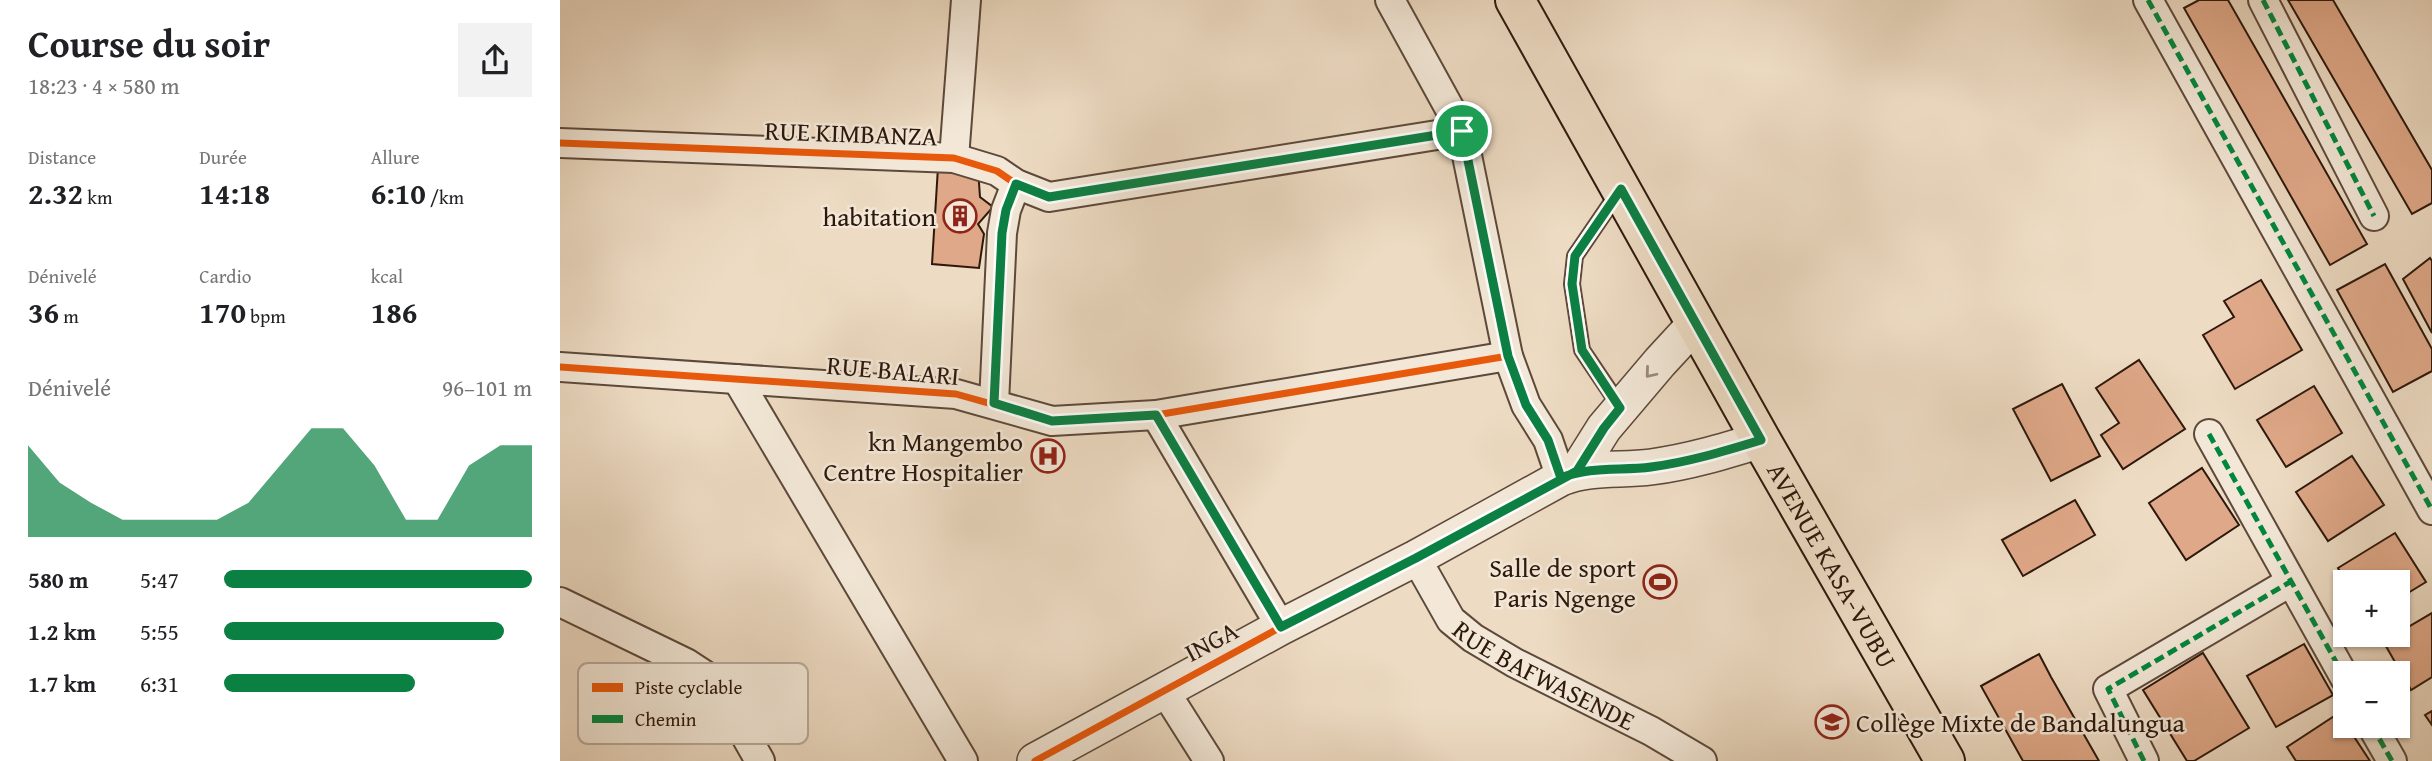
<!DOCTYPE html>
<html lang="fr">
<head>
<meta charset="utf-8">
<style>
	body { margin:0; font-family:"Gentium Book Plus",serif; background:#f2f2f2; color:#202124; height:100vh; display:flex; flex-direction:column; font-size:26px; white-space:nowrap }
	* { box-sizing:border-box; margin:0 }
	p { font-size:23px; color:#757577 }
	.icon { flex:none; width:38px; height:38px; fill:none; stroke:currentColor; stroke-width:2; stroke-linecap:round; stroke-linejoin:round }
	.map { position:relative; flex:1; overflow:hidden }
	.sheet { display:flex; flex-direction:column; background:#fff; width:560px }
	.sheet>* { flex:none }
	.buttons { position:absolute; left:1773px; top:570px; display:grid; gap:14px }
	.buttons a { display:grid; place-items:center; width:77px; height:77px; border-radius:0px; background:#fff; box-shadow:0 2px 5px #0004; font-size:35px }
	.pin { position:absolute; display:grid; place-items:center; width:60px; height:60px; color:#fff; margin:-30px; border:4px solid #fff; border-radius:50%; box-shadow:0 2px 7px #0007 }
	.round { display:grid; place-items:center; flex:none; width:74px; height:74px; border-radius:0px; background:#f2f2f2 }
	.summary { display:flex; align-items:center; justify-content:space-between; height:119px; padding:0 28px }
	h1 { font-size:38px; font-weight:800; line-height:52px }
	.stats { display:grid; grid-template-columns:repeat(3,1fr); gap:10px; height:119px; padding:7px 28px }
	.stats div { display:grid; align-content:center }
	.stats b { font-size:30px; font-weight:800 }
	.stats small { font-size:19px; font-weight:400 }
	.stats p { font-size:19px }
	.chart { height:196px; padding:14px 28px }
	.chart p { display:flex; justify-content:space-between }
	.chart svg { width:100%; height:126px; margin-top:7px; fill:#0b8043; opacity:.7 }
	ul { padding:0 28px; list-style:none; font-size:23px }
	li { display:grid; grid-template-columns:112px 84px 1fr; align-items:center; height:52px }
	li i { height:18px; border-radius:9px; background:#0b8043 }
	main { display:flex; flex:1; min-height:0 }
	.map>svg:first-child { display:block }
	.building { fill:#dfa888; stroke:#2d180c; stroke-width:2 }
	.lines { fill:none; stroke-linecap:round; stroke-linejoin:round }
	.service-casing { stroke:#5d493a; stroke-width:18 }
	.minor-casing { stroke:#5d493a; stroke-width:32 }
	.tertiary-casing { stroke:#5d493a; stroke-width:38 }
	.primary-casing { stroke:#2d180c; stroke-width:42 }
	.service { stroke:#f3e8d8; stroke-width:14 }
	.minor { stroke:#f3e8d8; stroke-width:28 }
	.tertiary { stroke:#f3e8d8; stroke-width:35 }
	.primary { stroke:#eddbc3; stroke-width:38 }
	.quiet { stroke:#00873e; stroke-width:5; stroke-dasharray:10 5; stroke-linecap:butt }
	.cycleway-casing { stroke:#f3e8d8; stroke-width:11 }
	.cycleway { stroke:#e8590c; stroke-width:7 }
	.oneway { stroke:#9a8a7c }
	.route-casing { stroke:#fff; stroke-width:14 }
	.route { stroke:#0b8043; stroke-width:9 }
	.labels { text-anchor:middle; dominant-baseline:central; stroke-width:5; stroke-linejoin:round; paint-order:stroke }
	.street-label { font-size:26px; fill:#2d180c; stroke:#f3e8d8 }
	.poi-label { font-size:26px; fill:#2d180c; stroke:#f3e8d8; text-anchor:end }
	.key { fill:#f3e8d8; stroke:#b8aa9b; stroke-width:2 }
	.key-label { font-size:19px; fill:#2d180c }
</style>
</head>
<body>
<main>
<section class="sheet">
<div class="summary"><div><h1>Course du soir</h1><p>18:23 · 4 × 580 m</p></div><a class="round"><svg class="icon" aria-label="share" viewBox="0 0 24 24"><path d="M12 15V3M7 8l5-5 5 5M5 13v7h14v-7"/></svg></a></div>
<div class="stats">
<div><p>Distance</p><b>2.32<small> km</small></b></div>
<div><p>Durée</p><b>14:18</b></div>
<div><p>Allure</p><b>6:10<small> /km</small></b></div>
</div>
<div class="stats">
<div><p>Dénivelé</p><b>36<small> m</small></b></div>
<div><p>Cardio</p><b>170<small> bpm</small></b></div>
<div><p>kcal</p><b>186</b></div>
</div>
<div class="chart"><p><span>Dénivelé</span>96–101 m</p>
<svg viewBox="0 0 160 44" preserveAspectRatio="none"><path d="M0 44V12L10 25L20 32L30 38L40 38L50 38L60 38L70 32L80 19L90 6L100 6L110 19L120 38L130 38L140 19L150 12L160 12V44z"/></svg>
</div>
<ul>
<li><b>580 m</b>5:47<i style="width:100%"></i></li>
<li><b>1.2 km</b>5:55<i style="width:91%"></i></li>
<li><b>1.7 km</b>6:31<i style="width:62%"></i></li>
</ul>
</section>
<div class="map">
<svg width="1872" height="761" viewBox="0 0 1872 761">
	<rect width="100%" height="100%" fill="#eddbc3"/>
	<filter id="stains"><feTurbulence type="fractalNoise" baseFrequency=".00286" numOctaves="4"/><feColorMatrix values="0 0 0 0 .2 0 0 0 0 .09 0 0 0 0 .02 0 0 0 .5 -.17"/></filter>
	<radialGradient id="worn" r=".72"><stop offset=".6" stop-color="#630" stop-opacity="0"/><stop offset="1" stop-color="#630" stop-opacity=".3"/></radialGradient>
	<!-- building -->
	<path class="building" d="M1639,0h29l139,244 -37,21 -146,-257z
		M1728,0h45l99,170v33l-20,11z
		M378,167l40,2 2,28 13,10 -15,17 6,10 -5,34 -47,-4z
		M1870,258l2,3v72l-29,-54z
		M1825,264l47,85v22l-39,21 -56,-102z
		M1701,280l41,70 -67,39 -32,-54 31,-18 -10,-16z
		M1579,360l46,69 -62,40 -22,-34 18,-12 -23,-35z
		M1502,384l38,72 -49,25 -38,-72z
		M1754,386l28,47 -56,34 -29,-47z
		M1792,456l32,49 -56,36 -32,-49z
		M1642,468l37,57 -53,35 -37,-57z
		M1515,500l20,35 -72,41 -21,-36z
		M1835,533l31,49 -28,17v-16h-51l-9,-15z
		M1872,613v64l-21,13 -28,-49 15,-6v-2z
		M1744,644l29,51 -57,32 -29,-51z
		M1643,653l46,75 -55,33h-7l-44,-71z
		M1479,654l12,23 48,84h-76l-42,-75z
		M1872,711v14l-7,-10z
		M1779,713l6,13h2l23,35h-74l-9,-14z"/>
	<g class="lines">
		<defs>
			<path id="service" d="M1058,193l-43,63 -3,28 10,66 39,58"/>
			<g id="minor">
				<path d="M830,0l72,131 46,225 18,49 22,35 13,38"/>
				<path d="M1588,0l284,510"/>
				<path d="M1703,0l111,216"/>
				<path d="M0,143l394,15 43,13 19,13 33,13 413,-66"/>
				<path d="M394,158l12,-158"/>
				<path d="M0,367l396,27 96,27 104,-6 352,-59"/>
				<path d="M177,379l226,382"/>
				<path d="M434,403l8,-170 4,-23 10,-26"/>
				<path d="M596,415l125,212"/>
				<path d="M1649,434l136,244"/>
				<path id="s1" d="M856,558l35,62 22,18 42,25 136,68 51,30"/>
				<path d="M0,602l126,61 29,19 45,79"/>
				<path d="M604,690l45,71"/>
				<path d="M1812,726l20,35"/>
				<path d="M1584,761l-36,-72 182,-107"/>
			</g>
			<path id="tertiary" d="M1017,471l27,-43 56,-66 36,-39
				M475,761l246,-134 135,-69 145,-80c29,-12 60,-7 90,-11 38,-5 74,-16 110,-27"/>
			<g id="primary">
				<path id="s2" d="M955,0l246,440 184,321"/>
			</g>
		</defs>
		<!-- service casing -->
		<use href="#service" class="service-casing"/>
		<!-- minor casing -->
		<use href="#minor" class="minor-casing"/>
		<!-- tertiary casing -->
		<use href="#tertiary" class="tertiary-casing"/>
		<!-- primary casing -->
		<use href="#primary" class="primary-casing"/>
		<!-- service -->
		<use href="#service" class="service"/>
		<!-- minor -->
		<use href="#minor" class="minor"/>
		<!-- tertiary -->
		<use href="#tertiary" class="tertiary"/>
		<!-- primary -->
		<use href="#primary" class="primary"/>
		<!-- quiet -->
		<path class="quiet" d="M1588,0l284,510
			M1703,0l111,216
			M1649,434l136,244
			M1812,726l20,35
			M1584,761l-36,-72 182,-107"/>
		<defs>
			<path id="cycleway" d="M0,143l394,15 43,13 19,13 33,13 413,-66
				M0,367l396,27 96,27 104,-6 352,-59
				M475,761l246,-134 135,-69 145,-80c29,-12 60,-7 90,-11 38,-5 74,-16 110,-27"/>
		</defs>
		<!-- cycleway casing -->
		<use href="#cycleway" class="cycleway-casing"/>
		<!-- cycleway -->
		<use href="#cycleway" class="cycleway"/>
	</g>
	<!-- one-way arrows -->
	<defs><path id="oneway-chevron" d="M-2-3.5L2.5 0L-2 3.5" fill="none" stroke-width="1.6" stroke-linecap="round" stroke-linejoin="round" transform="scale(1.75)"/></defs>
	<use class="oneway" href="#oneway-chevron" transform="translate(1090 373) rotate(130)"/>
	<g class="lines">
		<defs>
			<path id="route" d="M902,131l-413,66 -33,-13 -10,26 -4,23 -8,170 58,18 104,-6 125,212 135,-69 161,-87 27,-43 16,-20 -38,-58 -10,-66 3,-28 46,-67 140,251c-36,11 -72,22 -110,27 -30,4 -61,-1 -90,11l-13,-38 -22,-35 -18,-49 -46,-225"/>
		</defs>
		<!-- route casing -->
		<use href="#route" class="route-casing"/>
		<!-- route -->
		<use href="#route" class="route"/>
	</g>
	<!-- icons -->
	<defs>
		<symbol id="building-ring" viewBox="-11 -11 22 22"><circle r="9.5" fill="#f3e8d8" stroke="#8f2418" stroke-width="1.5"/><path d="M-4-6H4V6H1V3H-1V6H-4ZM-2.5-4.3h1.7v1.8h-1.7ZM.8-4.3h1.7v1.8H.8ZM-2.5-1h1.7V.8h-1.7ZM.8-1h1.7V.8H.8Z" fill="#8f2418"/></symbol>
		<symbol id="hospital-ring" viewBox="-11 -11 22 22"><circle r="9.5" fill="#f3e8d8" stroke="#8f2418" stroke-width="1.5"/><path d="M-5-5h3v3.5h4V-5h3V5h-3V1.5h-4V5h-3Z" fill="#8f2418"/></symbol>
		<symbol id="stadium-ring" viewBox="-11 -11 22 22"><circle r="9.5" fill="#f3e8d8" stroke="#8f2418" stroke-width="1.5"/><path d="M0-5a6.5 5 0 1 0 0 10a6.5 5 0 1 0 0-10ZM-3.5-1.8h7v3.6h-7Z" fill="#8f2418"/></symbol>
		<symbol id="school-ring" viewBox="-11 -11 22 22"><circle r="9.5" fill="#f3e8d8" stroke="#8f2418" stroke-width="1.5"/><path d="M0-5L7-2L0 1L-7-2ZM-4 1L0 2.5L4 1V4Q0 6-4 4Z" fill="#8f2418"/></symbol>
	</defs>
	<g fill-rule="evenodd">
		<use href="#building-ring" x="381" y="197" width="38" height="38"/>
		<use href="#hospital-ring" x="469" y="437" width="38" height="38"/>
		<use href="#stadium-ring" x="1081" y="563" width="38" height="38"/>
		<use href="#school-ring" x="1253" y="703" width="38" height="38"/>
	</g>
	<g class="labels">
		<!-- street labels -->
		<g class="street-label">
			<text transform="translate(291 133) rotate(2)">RUE KIMBANZA</text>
			<text transform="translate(333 370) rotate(5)">RUE BALARI</text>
			<text stroke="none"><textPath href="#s2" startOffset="648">AVENUE KASA-VUBU</textPath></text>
			<text transform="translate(651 641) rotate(-28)">INGA</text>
			<text stroke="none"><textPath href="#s1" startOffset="180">RUE BAFWASENDE</textPath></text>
		</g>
		<!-- poi labels -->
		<g class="poi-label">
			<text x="376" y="216">habitation</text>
			<text x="463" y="441">kn Mangembo<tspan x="463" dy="30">Centre Hospitalier</tspan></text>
			<text x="1076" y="567">Salle de sport<tspan x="1076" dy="30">Paris Ngenge</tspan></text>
			<text x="1296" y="722" text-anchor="start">Collège Mixte de Bandalungua</text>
		</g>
	</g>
	<!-- legend -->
	<rect x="18" y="663" width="230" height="81" rx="10" class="key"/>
	<rect x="32" y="683" width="31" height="9" fill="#e8590c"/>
	<rect x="32" y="715" width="31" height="8" fill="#00873e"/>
	<g class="key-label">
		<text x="75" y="694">Piste cyclable</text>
		<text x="75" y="726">Chemin</text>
	</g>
	<rect width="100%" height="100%" filter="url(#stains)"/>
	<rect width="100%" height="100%" fill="url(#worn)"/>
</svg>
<div class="buttons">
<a>+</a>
<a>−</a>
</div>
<div class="pin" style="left:902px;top:131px;background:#1e9e55"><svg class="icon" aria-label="arrive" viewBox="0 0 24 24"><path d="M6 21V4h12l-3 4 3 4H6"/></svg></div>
</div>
</main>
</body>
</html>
